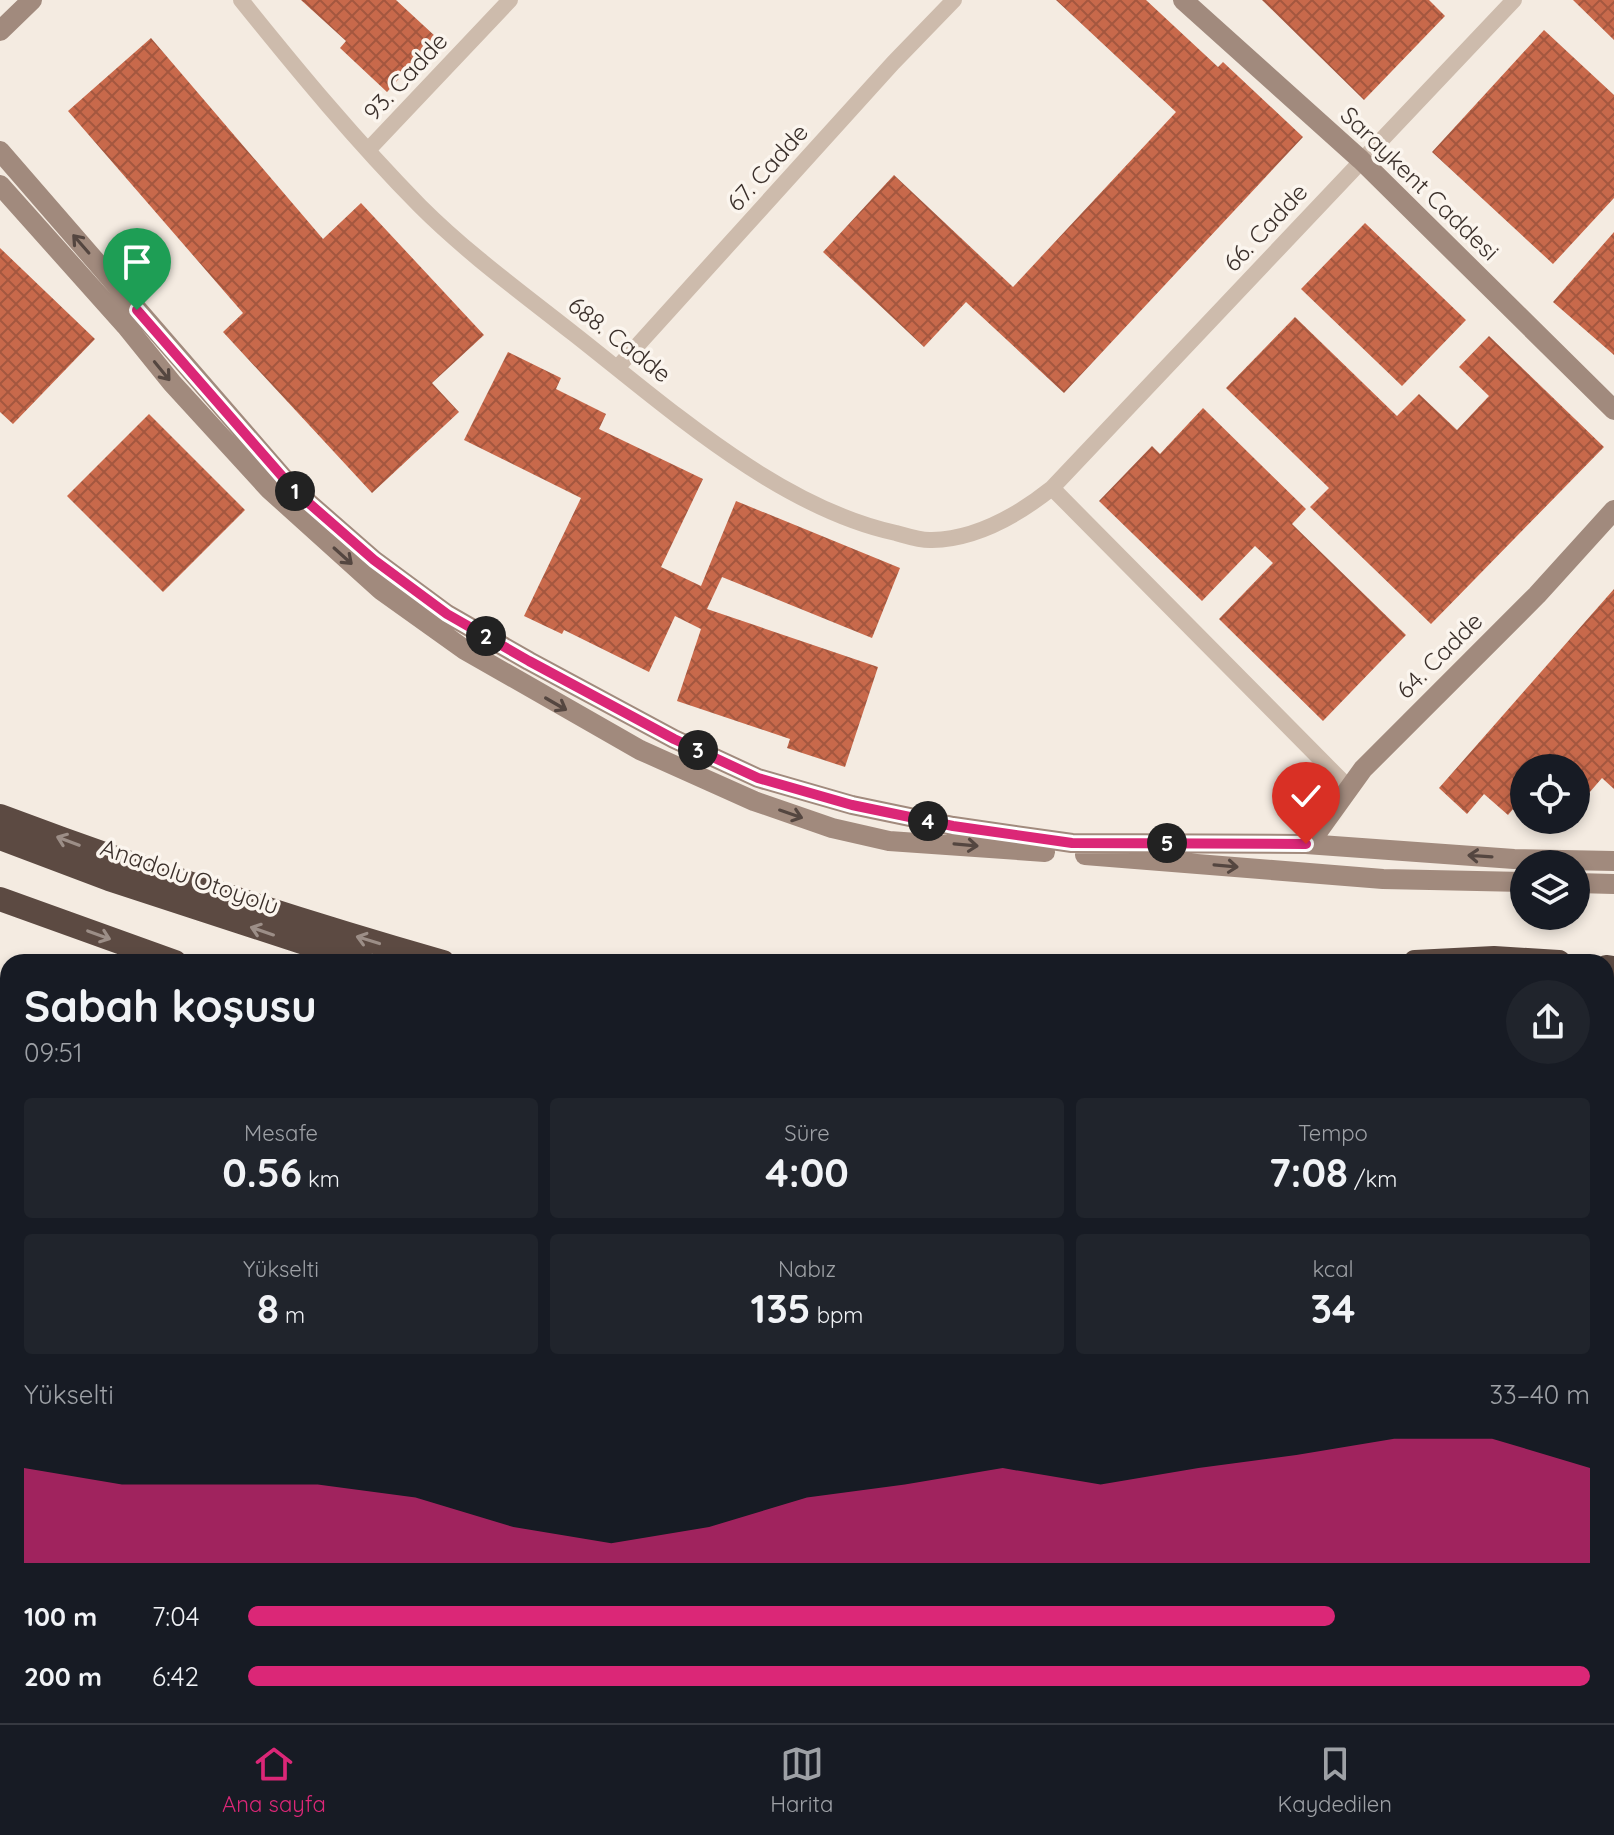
<!DOCTYPE html>
<html lang="tr">
<head>
<meta charset="utf-8">
<style>
	body { margin:0; font-family:Quicksand,sans-serif; background:#20242c; color:#f1f3f6; height:100vh; display:flex; flex-direction:column; font-size:30px; white-space:nowrap }
	* { box-sizing:border-box; margin:0 }
	p { font-size:26px; color:#9ea1a6 }
	.icon { flex:none; width:44px; height:44px; fill:none; stroke:currentColor; stroke-width:2; stroke-linecap:round; stroke-linejoin:round }
	.map { position:relative; flex:1; overflow:hidden }
	.panel { position:absolute; left:0px; top:954px; width:1614px; height:770px; display:flex; flex-direction:column; background:#171b24; border-radius:24px 24px 0 0; box-shadow:0 4px 12px #0003 }
	.panel>* { flex:none }
	.buttons { position:absolute; left:1510px; top:754px; display:grid; gap:16px }
	.buttons a { display:grid; place-items:center; width:80px; height:80px; border-radius:50%; background:#171b24; box-shadow:0 4px 12px #0003; font-size:40px }
	.pin { position:absolute; display:grid; place-items:center; width:68px; height:68px; color:#fff; margin:-82px -34px; border-radius:50% 50% 50% 0; rotate:-45deg; box-shadow:0 0 8px #0007 }
	.pin .icon { rotate:45deg }
	.km { position:absolute; width:40px; height:40px; margin:-20px; border-radius:50%; background:#222; color:#fff; font-size:22px; line-height:40px; text-align:center }
	.round { display:grid; place-items:center; flex:none; width:84px; height:84px; border-radius:42px; background:#20242c }
	.head { display:flex; align-items:center; justify-content:space-between; height:136px; padding:0 24px }
	h1 { font-size:44px; font-weight:700; line-height:60px }
	.metrics { display:grid; grid-template-columns:repeat(3,1fr); gap:12px; height:136px; padding:8px 24px }
	.metrics div { display:grid; align-content:center; border-radius:8px; background:#20242c; text-align:center }
	.metrics b { font-size:40px; font-weight:700 }
	.metrics small { font-size:22px; font-weight:400 }
	.metrics p { font-size:22px }
	.chart { height:224px; padding:16px 24px }
	.chart p { display:flex; justify-content:space-between }
	.chart svg { width:100%; height:144px; margin-top:8px; fill:#db2777; opacity:.7 }
	ul { padding:0 24px; list-style:none; font-size:26px }
	li { display:grid; grid-template-columns:128px 96px 1fr; align-items:center; height:60px }
	li i { height:20px; border-radius:10px; background:#db2777 }
	.tabs { display:flex; justify-content:space-around; align-items:center; height:112px; border-top:2px solid #363941; background:#171b24; font-size:22px; color:#9ea1a6 }
	.tabs a { display:grid; justify-items:center; gap:4px }
	.tabs .current { color:#db2777 }
	.map>svg:first-child { display:block }
	.building { fill:url(#building-cross-hatch) }
	.lines { fill:none; stroke-linecap:round; stroke-linejoin:round }
	.street { stroke:#cdbbac; stroke-width:16 }
	.secondary { stroke:#a18a7d; stroke-width:20 }
	.highway { stroke:#5c4a42; stroke-width:24 }
	.oneway { stroke:#544640 }
	.oneway2 { stroke:#9c8e87 }
	.route-casing { stroke:#fff; stroke-width:16 }
	.route { stroke:#db2777; stroke-width:10 }
	.labels { text-anchor:middle; dominant-baseline:central; stroke-width:7; stroke-linejoin:round; paint-order:stroke }
	.street-label { font-size:24px; fill:#3b302b; stroke:#fbf5ee }
</style>
</head>
<body>
<div class="map">
<svg width="1614" height="1723" viewBox="0 0 1614 1723">
	<defs>
		<pattern id="building-cross-hatch" width="8" height="8" patternUnits="userSpaceOnUse" patternTransform="scale(2)"><rect width="8" height="8" fill="#c8694b"/><path d="M0 0l8 8M0 8l8-8" fill="none" stroke="#a4573f"/></pattern>
	</defs>
	<rect width="100%" height="100%" fill="#f4ebe1"/>
	<!-- building -->
	<path class="building" d="M301,0h95l40,37 -49,55 -47,-44 6,-7z
		M1056,0h90l72,67 5,-5 80,75 -239,256 -98,-91 -42,45 -101,-95 71,-77 119,112 163,-175z
		M1262,0h167l16,16 -81,84z
		M1573,0h41v40z
		M1544,30l70,65v103l-61,66 -121,-112z
		M151,38l172,201 38,-36 123,132 -52,48 27,29 -87,81 -149,-161 20,-19 -175,-202z
		M1365,223l101,97 -64,66 -101,-97z
		M1614,232v123l-61,-53z
		M0,248l95,91 -82,85 -13,-12z
		M1295,317l102,99 22,-22 38,36 32,-34 -30,-29 30,-31 115,111 -173,177 -121,-117 19,-19 -103,-100z
		M508,352l53,26 -5,11 50,25 -7,15 104,50 -42,88 40,19 35,-85 164,67 -28,70 -150,-61 -15,32 171,58 -33,100 -58,-19 3,-9 -113,-38 24,-72 -26,-13 -26,56 -85,-42 -2,4 -38,-18 57,-118 -117,-58z
		M1203,408l103,101 -14,15 114,111 -83,86 -104,-102 54,-56 -18,-17 -53,55 -103,-100 53,-55 8,8z
		M149,414l96,96 -82,82 -96,-96z
		M1614,589v200l-12,-11 -26,30v-40h-52v28l-16,19 -24,-21 -17,20 -28,-26z"/>
	<g class="lines">
		<!-- street -->
		<path class="street" d="M241,0c57,71 115,141 179,206 47,47 102,87 154,128 93,73 205,174 322,199 11,3 25,8 36,7 45,-1 86,-25 120,-52l462,-488
			M369,149l141,-149
			M617,368l276,-305 61,-63
			M1052,488l297,300
			M0,1313l8,-6
			M0,1617l8,-6
			M715,1723l9,-7
			M773,1723l9,-7"/>
		<!-- secondary -->
		<path class="secondary" d="M1183,0l178,160 253,250
			M0,31l32,-31
			M0,151l295,340 79,69 73,54 82,47 145,78 84,39 94,27 101,21 119,17 234,1 208,15 100,2
			M0,185l126,141 46,57 97,106 112,101 84,60 175,100 114,51 78,27 57,13 156,11
			M1309,844l54,-75 174,-174 77,-85
			M1085,855l298,24 141,3
			M1576,883l38,1
			M0,1105l8,3
			M0,1128l8,3
			M1212,1716l6,7
			M1259,1716l6,7"/>
		<!-- highway -->
		<path class="highway" d="M0,816c146,55 293,103 443,146
			M0,838l109,41 254,83
			M0,899l175,63
			M1415,962l79,-4 65,4
			M1606,967l8,1
			M1606,1162h8
			M1606,1218l8,1"/>
	</g>
	<!-- one-way arrows -->
	<defs><path id="oneway-shaft" d="M-6 0H5M1.5-3L5.5 0L1.5 3" fill="none" stroke-width="1.6" stroke-linecap="round" stroke-linejoin="round" transform="scale(2)"/></defs>
	<g class="oneway">
		<use href="#oneway-shaft" transform="translate(81 244) rotate(-131)"/>
		<use href="#oneway-shaft" transform="translate(162 371) rotate(51)"/>
		<use href="#oneway-shaft" transform="translate(343 556) rotate(42)"/>
		<use href="#oneway-shaft" transform="translate(556 704) rotate(30)"/>
		<use href="#oneway-shaft" transform="translate(791 814) rotate(19)"/>
		<use href="#oneway-shaft" transform="translate(966 845) rotate(5)"/>
		<use href="#oneway-shaft" transform="translate(1480 856) rotate(-176)"/>
		<use href="#oneway-shaft" transform="translate(1226 866) rotate(5)"/>
	</g>
	<g class="oneway2">
		<use href="#oneway-shaft" transform="translate(68 841) rotate(-159)"/>
		<use href="#oneway-shaft" transform="translate(262 931) rotate(-161)"/>
		<use href="#oneway-shaft" transform="translate(99 935) rotate(20)"/>
		<use href="#oneway-shaft" transform="translate(368 940) rotate(-163)"/>
	</g>
	<g class="lines">
		<defs>
			<path id="route" d="M137,310l158,181 79,69 73,54 82,47 145,78 84,39 94,27 101,21 119,17 234,1"/>
		</defs>
		<!-- route casing -->
		<use href="#route" class="route-casing"/>
		<!-- route -->
		<use href="#route" class="route"/>
	</g>
	<g class="labels">
		<!-- street labels -->
		<g class="street-label">
			<text transform="translate(405 76) rotate(-47)">93. Cadde</text>
			<text transform="translate(767 167) rotate(-48)">67. Cadde</text>
			<text transform="translate(1420 183) rotate(44)">Saraykent Caddesi</text>
			<text transform="translate(1265 227) rotate(-47)">66. Cadde</text>
			<text transform="translate(620 339) rotate(38)">688. Cadde</text>
			<text transform="translate(1439 655) rotate(-45)">64. Cadde</text>
			<text transform="translate(190 876) rotate(19)">Anadolu Otoyolu</text>
		</g>
	</g>
</svg>
<div class="buttons">
<a><svg class="icon" aria-label="locate" viewBox="0 0 24 24"><circle cx="12" cy="12" r="6"/><path d="M12 2v4M12 18v4M2 12h4M18 12h4"/></svg></a>
<a><svg class="icon" aria-label="layers" viewBox="0 0 24 24"><path d="M12 4l9 5-9 5-9-5zM3 14l9 5 9-5"/></svg></a>
</div>
<div class="pin" style="left:137px;top:310px;background:#1e9e55"><svg class="icon" aria-label="arrive" viewBox="0 0 24 24"><path d="M6 21V4h12l-3 4 3 4H6"/></svg></div>
<div class="pin" style="left:1306px;top:844px;background:#d93025"><svg class="icon" aria-label="check" viewBox="0 0 24 24"><path d="M5 12l5 5 9-10"/></svg></div>
<b class="km" style="left:295px;top:491px">1</b>
<b class="km" style="left:486px;top:636px">2</b>
<b class="km" style="left:698px;top:750px">3</b>
<b class="km" style="left:928px;top:821px">4</b>
<b class="km" style="left:1167px;top:843px">5</b>
<section class="panel">
<div class="head"><div><h1>Sabah koşusu</h1><p>09:51</p></div><a class="round"><svg class="icon" aria-label="share" viewBox="0 0 24 24"><path d="M12 15V3M7 8l5-5 5 5M5 13v7h14v-7"/></svg></a></div>
<div class="metrics">
<div><p>Mesafe</p><b>0.56<small> km</small></b></div>
<div><p>Süre</p><b>4:00</b></div>
<div><p>Tempo</p><b>7:08<small> /km</small></b></div>
</div>
<div class="metrics">
<div><p>Yükselti</p><b>8<small> m</small></b></div>
<div><p>Nabız</p><b>135<small> bpm</small></b></div>
<div><p>kcal</p><b>34</b></div>
</div>
<div class="chart"><p><span>Yükselti</span>33–40 m</p>
<svg viewBox="0 0 160 44" preserveAspectRatio="none"><path d="M0 44V15L10 20L20 20L30 20L40 24L50 33L60 38L70 33L80 24L90 20L100 15L110 20L120 15L130 11L140 6L150 6L160 15V44z"/></svg>
</div>
<ul>
<li><b>100 m</b>7:04<i style="width:81%"></i></li>
<li><b>200 m</b>6:42<i style="width:100%"></i></li>
</ul>
</section>
</div>
<nav class="tabs">
<a class="current"><svg class="icon" aria-label="home" viewBox="0 0 24 24"><path d="M3 11l9-7 9 7M6 9v11h12V9"/></svg>Ana sayfa</a>
<a><svg class="icon" aria-label="map" viewBox="0 0 24 24"><path d="M3 6l6-2 6 2 6-2v14l-6 2-6-2-6 2zM9 4v14M15 6v14"/></svg>Harita</a>
<a><svg class="icon" aria-label="saved" viewBox="0 0 24 24"><path d="M7 4h10v16l-5-4-5 4z"/></svg>Kaydedilen</a>
</nav>
</body>
</html>
